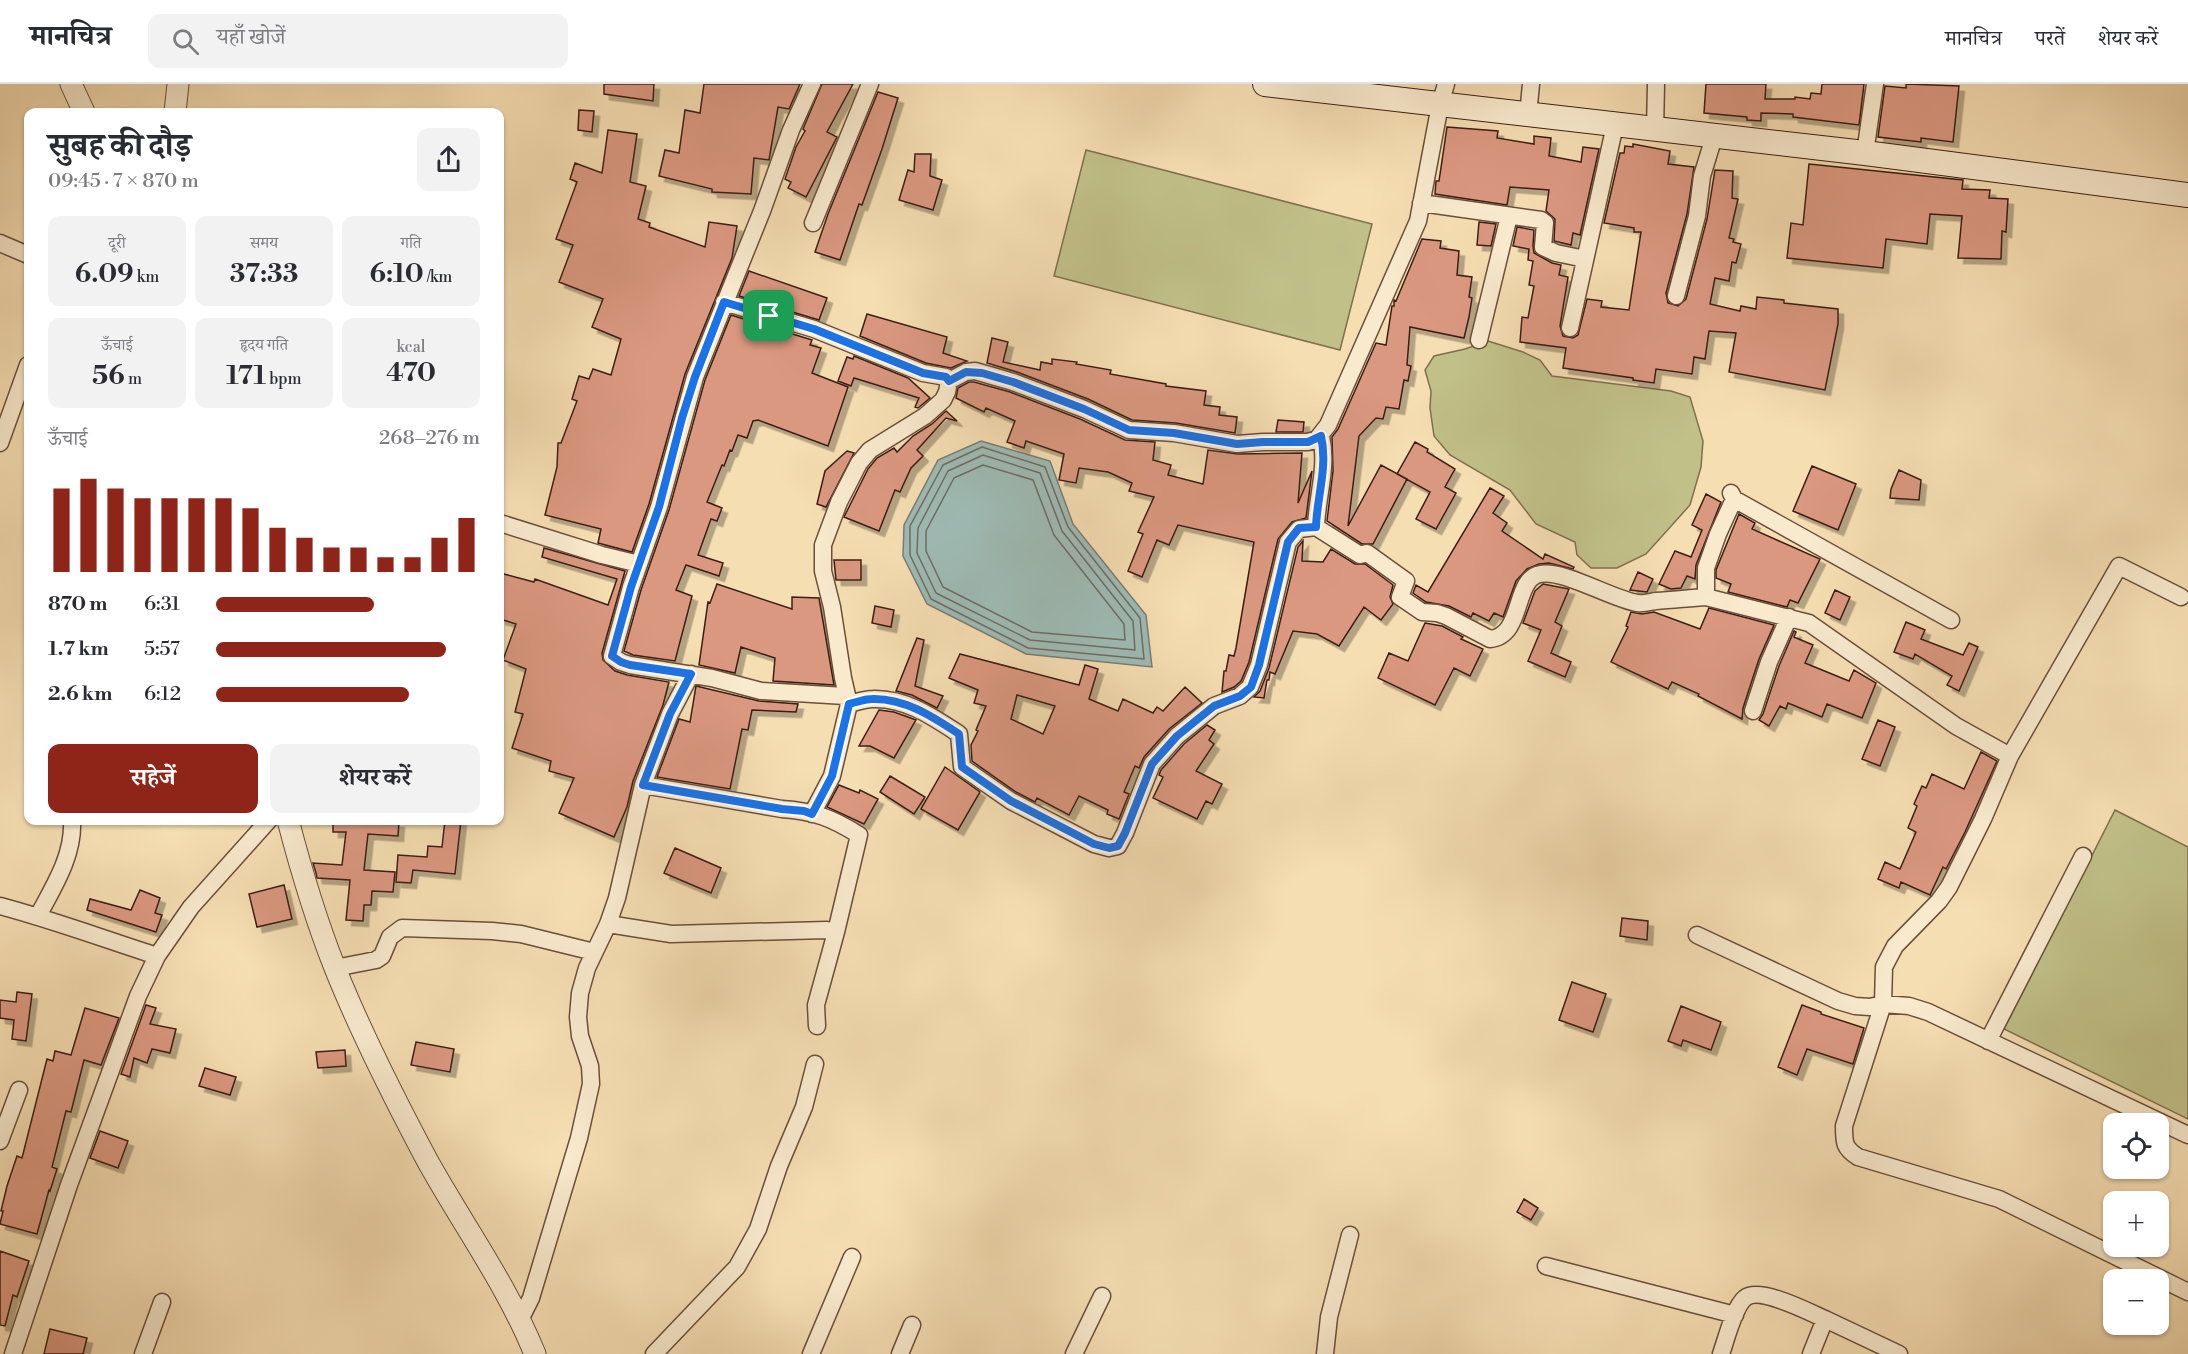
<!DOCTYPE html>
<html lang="hi">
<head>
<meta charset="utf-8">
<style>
	body { margin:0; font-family:"Libre Bodoni","Noto Serif Devanagari",serif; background:#f2f2f3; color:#2b2b33; height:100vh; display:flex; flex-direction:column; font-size:22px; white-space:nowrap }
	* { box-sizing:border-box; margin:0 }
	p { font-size:20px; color:#7c7c81 }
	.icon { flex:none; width:33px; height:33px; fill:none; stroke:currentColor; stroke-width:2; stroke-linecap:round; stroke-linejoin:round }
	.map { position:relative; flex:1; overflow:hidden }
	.side { position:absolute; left:24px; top:24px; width:480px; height:717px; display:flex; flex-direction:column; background:#fff; border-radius:12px; box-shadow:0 2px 4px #0004 }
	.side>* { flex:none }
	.controls { position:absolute; left:2103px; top:1029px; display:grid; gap:12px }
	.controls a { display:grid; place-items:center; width:66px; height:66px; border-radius:12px; background:#fff; box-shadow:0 2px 4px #0004; font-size:30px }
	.pin { position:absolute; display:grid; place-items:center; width:51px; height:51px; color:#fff; margin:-26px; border-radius:12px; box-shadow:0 3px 9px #0006 }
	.round { display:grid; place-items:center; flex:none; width:63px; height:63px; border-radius:12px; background:#f2f2f3 }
	.overview { display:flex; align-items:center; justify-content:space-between; height:102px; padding:0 24px }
	h1 { font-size:33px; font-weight:700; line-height:45px }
	.figures { display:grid; grid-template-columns:repeat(3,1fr); gap:9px; height:102px; padding:6px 24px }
	.figures div { display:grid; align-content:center; border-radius:12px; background:#f2f2f3; text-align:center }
	.figures b { font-size:26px; font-weight:700 }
	.figures small { font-size:16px; font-weight:400 }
	.figures p { font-size:16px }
	.chart { height:168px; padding:12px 24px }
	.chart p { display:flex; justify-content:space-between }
	.chart svg { width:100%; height:108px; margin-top:6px; stroke:#8f2418; stroke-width:6 }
	.primary-button { display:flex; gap:12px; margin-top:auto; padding:12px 24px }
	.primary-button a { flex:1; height:69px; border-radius:12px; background:#8f2418; color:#fff; font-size:24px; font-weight:700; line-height:69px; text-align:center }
	.primary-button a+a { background:#f2f2f3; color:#2b2b33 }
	ul { padding:0 24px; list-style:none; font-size:20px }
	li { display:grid; grid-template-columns:96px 72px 1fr; align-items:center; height:45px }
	li i { height:15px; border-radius:8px; background:#8f2418 }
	header { display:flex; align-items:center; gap:36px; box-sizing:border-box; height:84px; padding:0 30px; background:#fff; border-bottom:2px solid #e1e1e2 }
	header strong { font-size:28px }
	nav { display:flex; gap:33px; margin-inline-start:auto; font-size:21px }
	.search { width:420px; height:54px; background:#f2f2f3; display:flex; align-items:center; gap:15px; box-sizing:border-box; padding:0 21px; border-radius:12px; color:#7c7c81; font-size:22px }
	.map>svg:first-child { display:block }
	.green { fill:#c1c089; stroke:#7e704e; stroke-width:1.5 }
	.water { fill:#9ebbb5; stroke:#777d74; stroke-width:1.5 }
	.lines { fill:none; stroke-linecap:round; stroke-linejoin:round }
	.shore { stroke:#6d6d64; stroke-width:1.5 }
	.building { fill:#db9881; stroke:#3c1f12; stroke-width:1.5; fill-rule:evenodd; filter:url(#shadow) }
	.minor-casing { stroke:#6a4f3a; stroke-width:19 }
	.tertiary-casing { stroke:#6a4f3a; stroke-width:23 }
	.secondary-casing { stroke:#3c1f12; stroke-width:26 }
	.minor { stroke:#f9eace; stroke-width:16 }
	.tertiary { stroke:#f9eace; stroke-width:21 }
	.secondary { stroke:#f9eace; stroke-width:24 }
	.route-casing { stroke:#fff; stroke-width:12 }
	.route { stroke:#1a73e8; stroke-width:8 }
</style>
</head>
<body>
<header>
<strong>मानचित्र</strong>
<div class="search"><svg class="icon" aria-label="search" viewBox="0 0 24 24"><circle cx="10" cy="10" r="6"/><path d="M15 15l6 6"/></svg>यहाँ खोजें</div>
<nav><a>मानचित्र</a><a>परतें</a><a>शेयर करें</a></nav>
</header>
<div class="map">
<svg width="2188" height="1270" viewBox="0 0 2188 1270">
	<defs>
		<filter id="shadow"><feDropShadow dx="5.5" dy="5.5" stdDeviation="0" flood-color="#0004"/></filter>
	</defs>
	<rect width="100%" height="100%" fill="#f6deb3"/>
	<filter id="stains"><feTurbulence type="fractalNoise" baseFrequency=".00333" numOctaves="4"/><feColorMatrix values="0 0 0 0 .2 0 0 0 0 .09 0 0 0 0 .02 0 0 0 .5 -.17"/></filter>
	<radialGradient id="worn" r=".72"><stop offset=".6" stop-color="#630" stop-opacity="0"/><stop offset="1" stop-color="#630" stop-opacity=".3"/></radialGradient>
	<!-- green -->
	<path class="green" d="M1086,66l286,74 -32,126 -286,-74z
		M1488,257l35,11 17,8 12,16 119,15 19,6 13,44 -2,26 -11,38 -44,49 -29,14h-26l-14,-13 -2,-13 -39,-18 -26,-34 -60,-35 -16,-19 -4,-28 1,-17 -6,-21 9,-14 31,-7z
		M2115,726l73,37v272l-184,-90z"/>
	<!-- water -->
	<path class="water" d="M981,357l69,20 23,63 73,91 6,52 -126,-13 -99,-50 -24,-48 1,-31 34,-65z"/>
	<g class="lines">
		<!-- shore -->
		<path class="shore" d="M982,363l63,20 23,60 72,91 4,41 -116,-11 -97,-49 -21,-44v-29l33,-61z
			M983,371l57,18 22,58 71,90 2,29 -105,-10 -94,-47 -19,-40 1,-25 30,-57z
			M983,381l50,15 21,55 70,89 1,16 -93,-8 -89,-45 -17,-36v-20l28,-53z"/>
	</g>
	<!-- building -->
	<path class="building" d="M604,0h50l-1,17 -49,-7z
		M704,0h96l-11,25 -11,-2 -9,53 -15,-2 -3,36 -39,-2v-3l-53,-13 6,-26 14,3 6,-43 15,3z
		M822,0h31l-26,48 10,5 -31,60 -18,-9 3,-6 -6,-3 11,-32 9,-16 -2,-2z
		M1706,0h60l-1,15h30v-2l15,2 1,-6 10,1 1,-10h42l-5,41 -66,-8v-3l-32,-1v8l-14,-1v-3l-43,-4z
		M1906,0l53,2 -6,56 -32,-4v4l-43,-5 7,-51 21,2z
		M878,8l20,6 -16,51 -20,56 -3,-1 -19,56 -25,-8 13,-38z
		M579,26l15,1 -2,21 -14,-2z
		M1447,43l51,4 -1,7 37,6v-8l17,2 -2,18 32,6 2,-15 16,2 -19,86 -7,-2 -2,12 -17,-4 1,-22 -9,-8 3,-21 -39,-3 -3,18 -72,-11 1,-13h3z
		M608,46l29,4 -7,48 16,4 -8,33 12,4 -1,4 56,20 4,-25 28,4 -5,32 -47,116 -36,130 -17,48 -34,-9 3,-14 -56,-14 12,-48 1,-24h3l16,-42 -5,-2 7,-23 10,3 4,-10 18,6 10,-36 -29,-12 11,-28 -44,-17 14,-37 -17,-6 21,-57 -7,-3 5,-16 27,10z
		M1633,60l37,7 -2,13 26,3 -7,47 -21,79 2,10 10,3 8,-7 21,-80 8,-49 18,1 -1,27 6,1 -9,39 5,1 -1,3 8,2 -5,19 -4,-1 -3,19 -14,-3 -5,26 30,7 1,-5 15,3 1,-12 27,3v3l54,6v15l-13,66 -96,-18 7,-39 -27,-2 -4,28 -11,-2 -2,17 -36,-5 -2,14 -21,-3v-2l-70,-10 3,-20 -46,-6 2,-25 6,1 6,-32 -5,-1 4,-24 -5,-1 1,-11 -16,-3 4,-19 17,3 -1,16 1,7 18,10 9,2 -2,10 9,2 -8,49 3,10 10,2 5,-3 9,-36 15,2 -1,6 28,3 12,-78h-7v-4l-30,-5 16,-70h4l1,-7 8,1z
		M915,70h16l-1,22 12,4 -9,30 -34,-10 9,-30 6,2z
		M1809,80l154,16 -1,9 28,1 -1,8 19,1 -2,33 -4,-1 -1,28 -43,-1 4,-42 -32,-2 -3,30 -41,-5 -3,29 -96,-10 4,-35 12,2z
		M1479,138l17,2 -5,22 -14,-1z
		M1422,155l19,2 -1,7 19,3 -2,24 15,2 -3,20 3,1 -3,19 -5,21 -54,-11 -3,38 4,1 -3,15 -4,-1 -5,29 -13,-2 -3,12 -7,-1 -17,18 -11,90 33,-61 26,14 -34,65h-11l-35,-23 6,-50 -1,-34 6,-8 38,-86 10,2 6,-39h2v-6l2,1z
		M749,187l78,27 -8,22 -80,-24z
		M867,230l80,23 -4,16 24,8 -16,7 -25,-5 -66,-27z
		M731,231l81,25 -2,5 11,3 -9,25 36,14 -20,59 -70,-26 -5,1 -6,17 -9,-3 -6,16 -2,-1 -6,16 -2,-1 -15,37 15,6 -5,13 -6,-2 -13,36 25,8 -4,13 -33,-11 -10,25 16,6 -17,65 -42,-6 -9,-4 17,-61 28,-80 36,-130z
		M992,254l16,4 -5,20 37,8 1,-8 11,2v-5l25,3 -1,2 35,6 -1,4 56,10v2l40,5 -2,14 16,2 -1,8 18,2 -2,16 -59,-10 -44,-3 -44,-21 -71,-27 -30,-9z
		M854,272l54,22 22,20 -12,10 -3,-1 4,-9 -65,-20 -3,8 -13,-5 9,-24 6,2z
		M969,298h5l36,10 70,27 45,21 30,2 -2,18 18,5 -3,10 35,9 5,-34 30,4 64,-1 -4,50 14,-32 -6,47 -14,4 -14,17 -29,123 -8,19 -7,6 -12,5 2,-21h2l3,-16 5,1 2,-8 18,-106 -76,-17 -9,20 -12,-5 -15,37 -14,-6 15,-37 -5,-2 16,-35 -25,-6 3,-8 -24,-11 -29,-4 -3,15 -17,-3 5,-26 -38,-13 -2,7 -17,-6 8,-21 -29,-13 -2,4 -28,-14 2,-10z
		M946,327l11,10 -11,-3 -29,32 6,6 -12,12 -11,24 -5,-2 -16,41 -35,-14 24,-48 9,-11 17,-10 3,4 16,-16 19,-12z
		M1278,336l26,2 -1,10h-27z
		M1415,358l13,7 -1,3 28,17 -10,18 11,6 -20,36 -20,-10 14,-27 -33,-18z
		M847,367l7,2 -28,54 -9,-3 8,-33z
		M1812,382l44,18 -18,46 -45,-19z
		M1899,386l22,10 -2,20 -29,-2 1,-9z
		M1490,404l14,8 -11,17 14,10 -5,8 41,28 2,-5 29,13 -1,2 -24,-6 -10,1 -12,5 -11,12 -13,36 -9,-4 -5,8 -16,-8 -2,4 -22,-11 -23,-4 -13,-9 3,-8 12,7z
		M1706,410l15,8 -25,63 -1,14 -8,-3 -6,12 -10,1 -12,-5 16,-33 16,6 11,-27 -10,-5z
		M1739,430l16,9 -3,6 68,30 -22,44 -8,-3 -3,7 -59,-15 3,-8 -15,-6v-8z
		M1303,457l-1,20 21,1 8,-13 24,15h10l28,21 -3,12 3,7 -12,16 -17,-13 -25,39 -22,-12 -24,-3 -18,43 -5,-2 -1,8h-2l-3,18 -10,-1 6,-6 9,-23 29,-121z
		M544,464l81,23 -23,82 1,7 12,11 12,4 42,7 -6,23 -30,76 -6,26 -13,30 -55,-24 15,-35 -25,-7 2,-10 -39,-13 11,-34 -8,-2 11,-43 -23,-9 13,-36 -16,-5v-46l34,9 1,-3 73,26 9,-26 -75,-22z
		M834,476h27v20h-25z
		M1638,488l15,7 -6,13 -17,-2z
		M717,500l75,25v-12l27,1 15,87 -61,-4 2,-23 -34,-11 -6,26 -36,-8 9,-63 2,1z
		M1543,500l26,5 -14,33 7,4 -11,27 20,9 -6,15 -37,-16 13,-31 -18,-7 12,-32z
		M1835,506l15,7 -10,23 -15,-7z
		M875,522l19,4 -3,17 -19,-4z
		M1709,524l65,17 -15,34 -16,49 -1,11 -44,-23 1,-2 -27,-12 -4,7 -57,-27 17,-35 -2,-1 5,-14 11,2 12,-2 46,17z
		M1906,538l19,8 -4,9 42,16 6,-12 9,4 -19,44 -12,-6 5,-9 -37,-22 -2,5 -19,-7z
		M1425,539l17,3 21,11 -2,2 22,10 -13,27 -16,-8 -19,37 -57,-27 11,-25 19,8z
		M1794,547l2,1 -2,5 19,8 -8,18 44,18 5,-11 22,13 -14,35 -35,-14 -5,13 -34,-14 -2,6 -6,-3 -11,20 -10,-6 4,-6 16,-48z
		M917,554l7,2 -9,46 28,10 -6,12 -25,-13 -16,-4z
		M960,570l119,31 6,-20 13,4 -9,30 29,12 5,-12 30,14 4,-6 6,4 22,-24 17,16 -33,26 -25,28 -5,11 -4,-2 -11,26 5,2 -10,25 -12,-5 1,-4 -29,-14 -10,19 -32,-17 -2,4 -19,-10 -44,-31 -1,-16 7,-14 -2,-1 10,-24 -12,-3 4,-13 -29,-12zM1017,611l38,11 -12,28 -32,-15z
		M696,602l63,15 39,3 -2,8 -44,-2 -4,20 -6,-1 -12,60 -73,-12 22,-58 11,3z
		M879,626l15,2 22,8 -22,38 -24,-12h-11z
		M1878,636l17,7 -15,39 -18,-7z
		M1207,641l8,5 -6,10 5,4 -18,27 26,13 -10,20 -6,-3 -9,18 -44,-21 10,-21 -4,-2 2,-5 23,-26z
		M1981,668l16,9 -32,71 -19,37 -3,-2 -13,28 -29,-13 -2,6 -21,-9 7,-17 15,7 16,-37 -8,-4 9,-22 -3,-2 8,-18 4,2 6,-14 32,15z
		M945,683l35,25 -22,38 -37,-21z
		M890,692l35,21 -11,17 -34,-22z
		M839,701l20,8 1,-3 18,9 -14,25 -37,-17z
		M333,736l66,2 -1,14 -30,-2 -4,36 31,2 -2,20 -21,-1 -1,14h-7l-1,16 -17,-1 4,-40 -33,-2 -1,-5 -3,-10 29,2 4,-33h-13z
		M445,736h16l-6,54 -42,-4 -2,13 -15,-1 2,-27 29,2 1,-11 14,1z
		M675,764l46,20 -10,25 -47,-20z
		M284,801l8,34 -35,8 -8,-33z
		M140,806l20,8 -5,15 7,2 -6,17 -69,-22 3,-11 41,11z
		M1622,834l26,3 -1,19 -27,-4z
		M1572,898l34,12 -13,38 -34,-12z
		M17,908l15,2 -6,47 -14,-2 2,-19 -14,-2v-18l16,2z
		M146,921l10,3 -6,16 26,5 -6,24 -18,-4 -5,14 -13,-5 -4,19 -9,-3z
		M1802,921l19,7v2l43,14 -11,36 -46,-15 -10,26 -19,-8z
		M1681,922l40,16 -10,28 -28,-10 -2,6 -13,-5z
		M85,924l34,10 -18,47 -17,-5 -13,52 -5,-1 -14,56 5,2 -7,22 -1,-1 -12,44 -37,-10 3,-13h-2l6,-25 10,-30 5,2 25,-99 6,2 2,-10 16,4z
		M416,958l38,7 -4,23 -39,-7z
		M345,966l1,16 -28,2 -2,-16z
		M205,984l31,9 -6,18 -31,-9z
		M100,1047l28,10 -10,27 -28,-10z
		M1524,1115l14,9 -7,12 -14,-8z
		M0,1167l29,10 -12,36 -4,-2 -8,31 -5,-1z
		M50,1245l37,9 -4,16h-39z"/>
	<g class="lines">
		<defs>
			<path id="minor" d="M812,0l-21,46 -29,81 -67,166 -36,130 -28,80 -19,69 9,6 9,3 82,13 49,13 84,5 4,8c8,-2 16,-5 24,-5 33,-1 60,18 86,35l3,33 49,34 83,43 15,4 9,-2 7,-13 27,-69 25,-28 37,-30 26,-10 10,-9 9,-22 29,-123 11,-13 17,-2
				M1528,31l3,-31
				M1655,46l1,-46
				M1865,69l10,-69
				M1421,119l120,17 4,3 -2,24 13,6 29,6
				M813,139l57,-139
				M0,159l28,12
				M1676,212l21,-80 5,-40 12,-39
				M724,218l90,27 109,44 23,4 3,4 -2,11 -4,8 -18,16 -55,34 -11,13 -20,39 -16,43v26l9,36 11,71 6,26 -17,72 -20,38
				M1570,244l45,-203
				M1479,256l30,-124
				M949,297l17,-9 9,-1 38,11 71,27 45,21 45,3 63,11 26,-2h45l9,-3 11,-14 90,-204 22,-116 6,-21
				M1321,352c7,31 -4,60 -5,91l44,28 7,-2 39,28 -6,16 22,15 15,1 9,3 44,23c34,-3 23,-60 50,-65 23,-5 72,25 97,29 6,1 13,-1 19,-2 17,-1 34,-3 50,-4
				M0,359l28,-78
				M1731,409l3,6 -16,35 -12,34v29l103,26 147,103 54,30 -27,63 -34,68 -10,14 -44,45 -11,21 -1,37 -39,122c0,17 0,22 14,31l141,42 189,93
				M1734,415l217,121
				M500,439l102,32 37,9
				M1753,627l16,-49 20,-45
				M2010,672l109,-190 62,31
				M643,701l139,24c32,2 50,9 77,26l-23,97 -20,73 1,21
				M0,822c53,14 104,33 157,50
				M38,832c16,-30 36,-61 34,-96
				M608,840l63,10 156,-4
				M1697,851l141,66 17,5 15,1 13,-3 26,2 19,6 260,123
				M335,884l41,-8 6,-4 8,-19 12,-9 90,3 29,3 73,18
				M1988,957l95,-185
				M0,1057l19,-51
				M1546,1182l189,49
				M521,1234l10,-20 48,-160 12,-54 -1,-18 -10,-30 -2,-19 2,-24 7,-25 21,-44 9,-26 26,-113 27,-71 21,-40
				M13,1270l56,-169 69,-189 19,-40 34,-49 78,-87
				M143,1270l19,-52
				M654,1270l83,-87 21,-38 21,-63 25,-59 11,-43
				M811,1270l41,-97
				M900,1270l12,-29
				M1074,1270l28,-58
				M1325,1270l4,-37 21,-82
				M1721,1270c5,-14 13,-47 24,-56 14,-12 64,14 80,21
				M1811,1270l14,-35 74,35"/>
			<path id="tertiary" d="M71,0l13,28
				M175,28l3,-28
				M288,736c13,50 28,100 47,148 26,65 59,130 92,192 36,65 80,125 108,194"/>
			<path id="secondary" d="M1265,0l600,69 323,42"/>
		</defs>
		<!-- minor casing -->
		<use href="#minor" class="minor-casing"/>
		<!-- tertiary casing -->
		<use href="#tertiary" class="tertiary-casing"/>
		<!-- secondary casing -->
		<use href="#secondary" class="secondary-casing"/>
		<!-- minor -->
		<use href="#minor" class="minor"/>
		<!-- tertiary -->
		<use href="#tertiary" class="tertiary"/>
		<!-- secondary -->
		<use href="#secondary" class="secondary"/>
	</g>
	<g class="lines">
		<defs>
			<path id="route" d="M724,218l90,27 109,44 23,4 3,4 17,-9 16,1 31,9 71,27 45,21 45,3 63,11 26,-2h45l13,-6c7,31 -4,60 -5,91l-17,1 -11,14 -29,123 -8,22 -11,9 -26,10 -37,30 -25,28 -27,69 -7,13 -9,2 -15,-4 -83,-43 -49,-34 -3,-33c-26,-17 -54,-36 -87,-35 -7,0 -15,3 -23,5l-17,72 -20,38 -8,-3 -22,-2 -139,-24 27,-71 21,-40 -61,-9 -9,-3 -9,-6 19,-69 28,-80 23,-89 13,-41z"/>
		</defs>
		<!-- route casing -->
		<use href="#route" class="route-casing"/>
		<!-- route -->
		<use href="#route" class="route"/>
	</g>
	<rect width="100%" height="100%" filter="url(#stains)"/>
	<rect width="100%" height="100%" fill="url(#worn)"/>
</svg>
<div class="controls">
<a><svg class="icon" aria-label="locate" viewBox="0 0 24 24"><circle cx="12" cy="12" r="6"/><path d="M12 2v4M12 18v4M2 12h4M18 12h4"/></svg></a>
<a>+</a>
<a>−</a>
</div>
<div class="pin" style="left:769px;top:232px;background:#1e9e55"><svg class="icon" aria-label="arrive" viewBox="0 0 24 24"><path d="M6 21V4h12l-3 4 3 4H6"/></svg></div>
<section class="side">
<div class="overview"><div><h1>सुबह की दौड़</h1><p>09:45 · 7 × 870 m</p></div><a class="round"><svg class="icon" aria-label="share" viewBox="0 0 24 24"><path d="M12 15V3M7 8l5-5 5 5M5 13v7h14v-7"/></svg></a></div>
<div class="figures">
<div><p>दूरी</p><b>6.09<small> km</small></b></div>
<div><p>समय</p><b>37:33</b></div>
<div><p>गति</p><b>6:10<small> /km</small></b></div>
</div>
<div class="figures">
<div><p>ऊँचाई</p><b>56<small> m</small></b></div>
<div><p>हृदय गति</p><b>171<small> bpm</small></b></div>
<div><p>kcal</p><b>470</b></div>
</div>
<div class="chart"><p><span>ऊँचाई</span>268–276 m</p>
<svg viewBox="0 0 160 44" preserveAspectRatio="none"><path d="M5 44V10M15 44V6M25 44V10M35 44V14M45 44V14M55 44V14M65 44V14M75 44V18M85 44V26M95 44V30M105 44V34M115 44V34M125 44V38M135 44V38M145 44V30M155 44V22"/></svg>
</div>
<ul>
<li><b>870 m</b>6:31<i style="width:60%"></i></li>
<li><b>1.7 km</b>5:57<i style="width:87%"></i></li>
<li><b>2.6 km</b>6:12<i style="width:73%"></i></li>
</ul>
<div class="primary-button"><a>सहेजें</a><a>शेयर करें</a></div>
</section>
</div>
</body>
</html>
